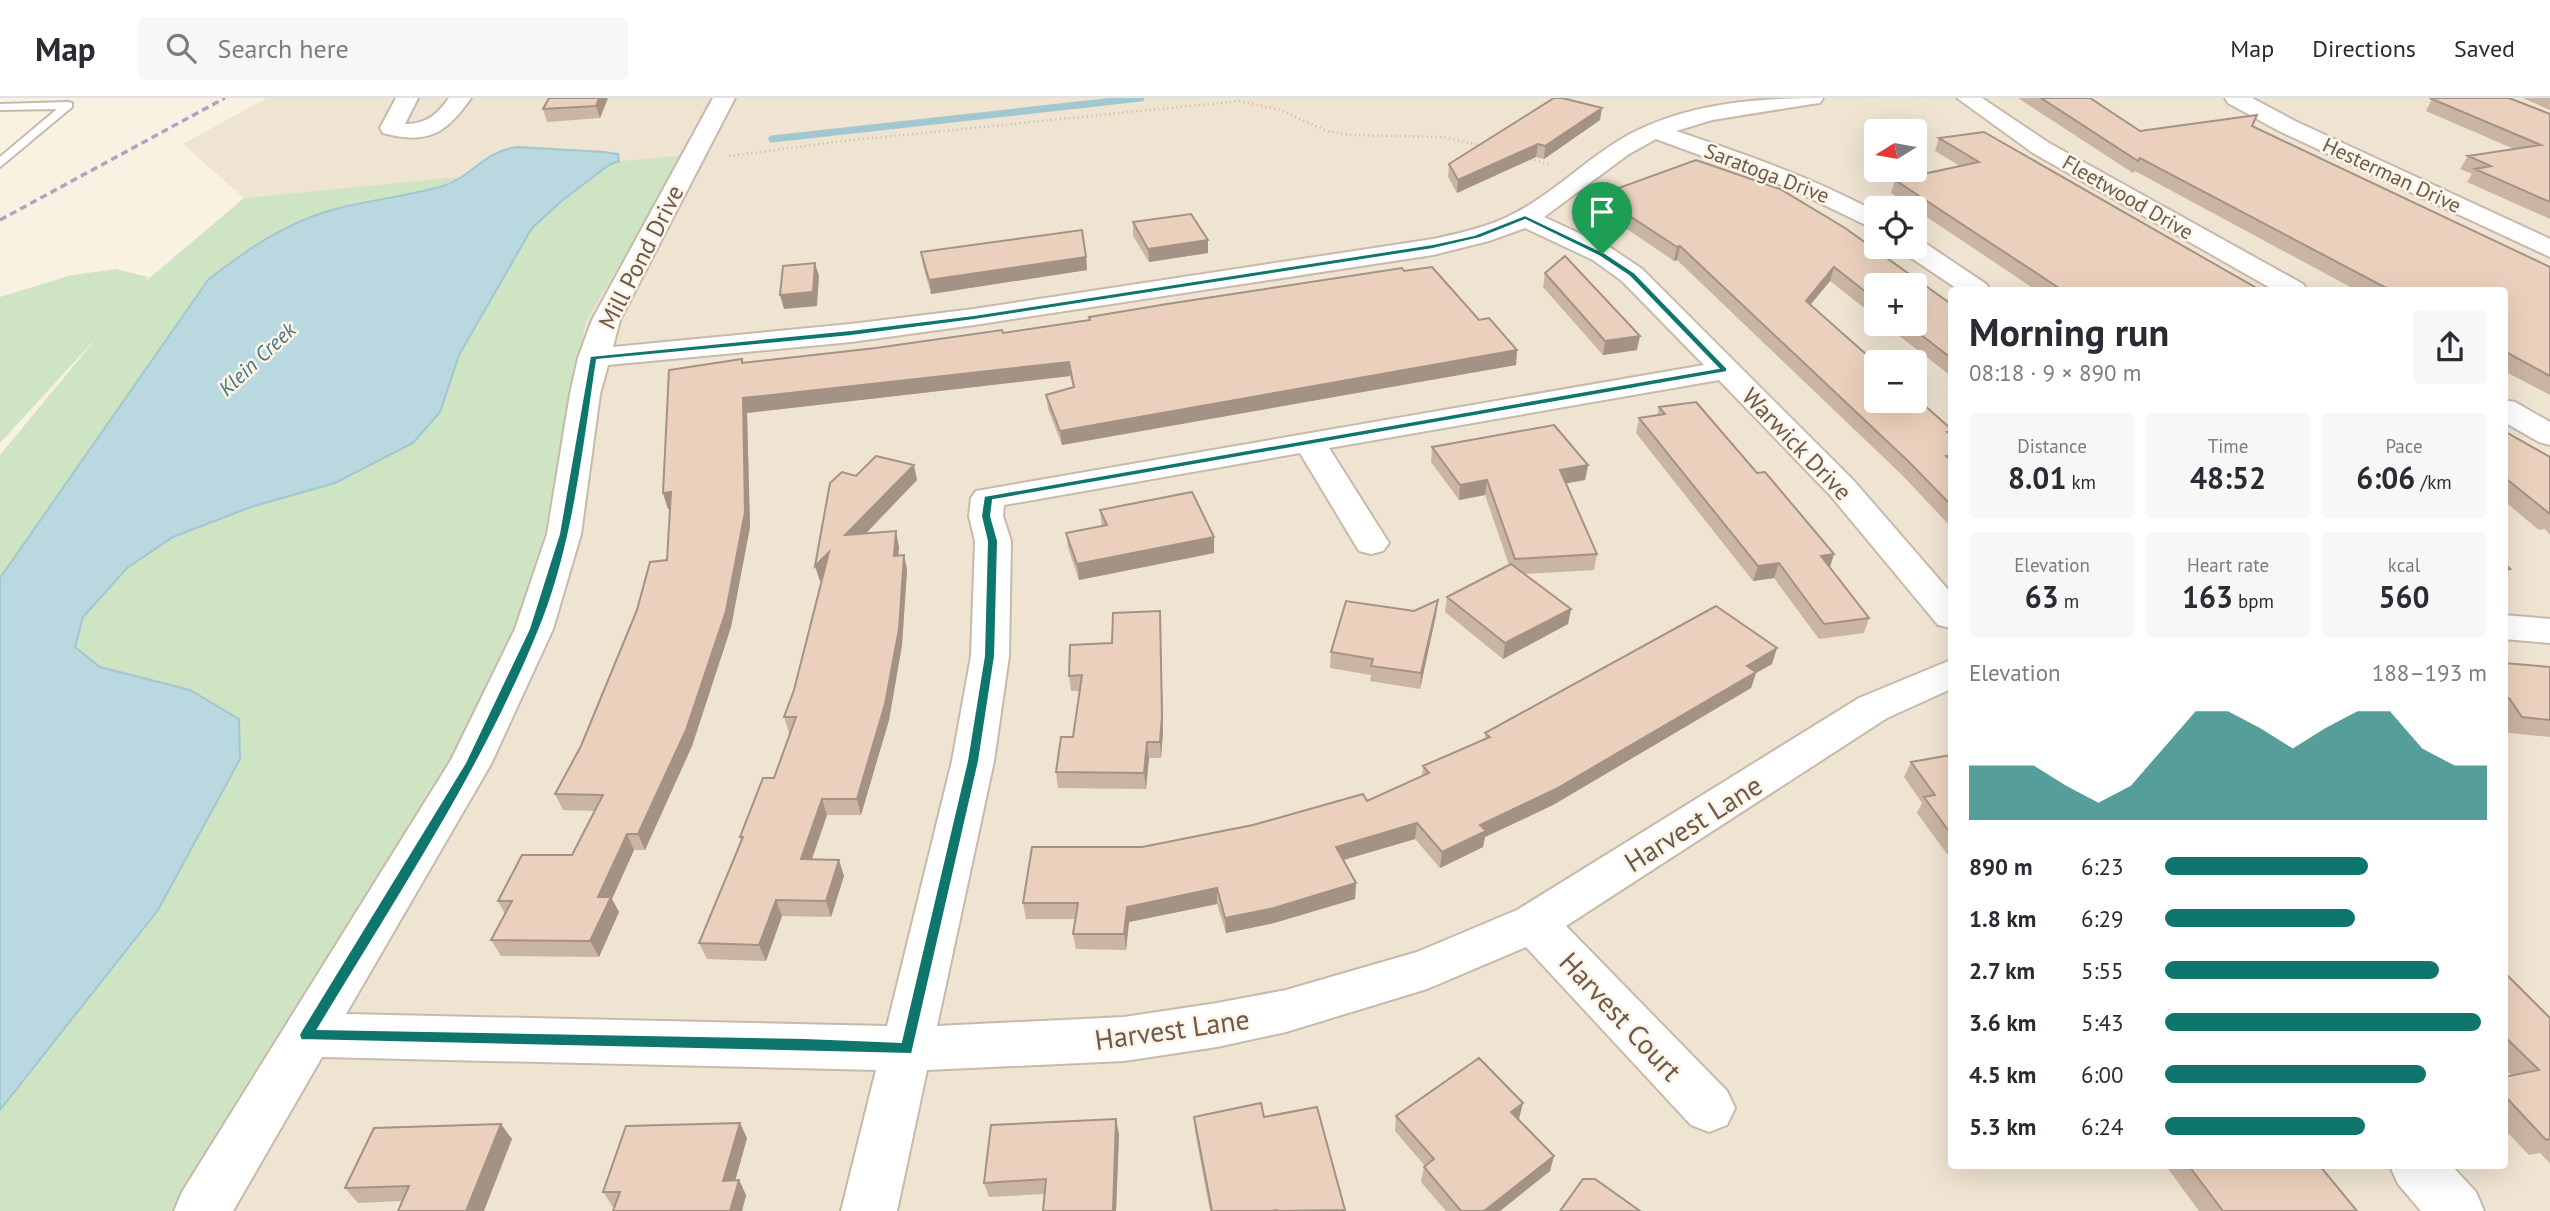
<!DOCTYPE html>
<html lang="en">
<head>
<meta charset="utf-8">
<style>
	body { margin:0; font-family:"PT Sans",sans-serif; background:#f7f7f7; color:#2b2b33; height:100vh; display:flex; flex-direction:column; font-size:26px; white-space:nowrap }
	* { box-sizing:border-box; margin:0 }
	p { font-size:23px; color:#7c7c81 }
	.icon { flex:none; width:38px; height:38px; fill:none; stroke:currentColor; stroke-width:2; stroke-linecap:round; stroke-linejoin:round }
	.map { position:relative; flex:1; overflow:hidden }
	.drawer { position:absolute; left:1948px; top:189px; width:560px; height:882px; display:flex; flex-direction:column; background:#fff; border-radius:7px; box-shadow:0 7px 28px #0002 }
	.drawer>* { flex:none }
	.needle { width:46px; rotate:259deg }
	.tools { position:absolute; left:1864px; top:21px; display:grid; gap:14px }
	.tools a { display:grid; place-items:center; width:63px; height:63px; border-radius:7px; background:#fff; box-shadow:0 7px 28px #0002; font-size:35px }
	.pin { position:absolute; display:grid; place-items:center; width:60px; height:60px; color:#fff; margin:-72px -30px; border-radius:50% 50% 50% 0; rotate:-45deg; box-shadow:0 0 7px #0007 }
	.pin .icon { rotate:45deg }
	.round { display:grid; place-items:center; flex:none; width:74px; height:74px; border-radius:7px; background:#f7f7f7 }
	.head { display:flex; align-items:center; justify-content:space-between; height:119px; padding:0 21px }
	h1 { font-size:38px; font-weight:600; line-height:52px }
	.metrics { display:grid; grid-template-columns:repeat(3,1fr); gap:10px; height:119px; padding:7px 21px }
	.metrics div { display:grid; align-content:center; border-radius:7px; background:#f7f7f7; text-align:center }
	.metrics b { font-size:30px; font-weight:600 }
	.metrics small { font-size:19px; font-weight:400 }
	.metrics p { font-size:19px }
	.chart { height:196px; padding:14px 21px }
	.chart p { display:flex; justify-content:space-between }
	.chart svg { width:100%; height:126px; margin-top:7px; fill:#0f766e; opacity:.7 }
	ul { padding:0 21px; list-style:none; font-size:23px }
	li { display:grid; grid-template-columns:112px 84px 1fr; align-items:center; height:52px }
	li i { height:18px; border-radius:9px; background:#0f766e }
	header { display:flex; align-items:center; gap:42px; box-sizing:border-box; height:98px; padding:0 35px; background:#fff; border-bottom:2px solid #e1e1e2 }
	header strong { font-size:33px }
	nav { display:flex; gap:38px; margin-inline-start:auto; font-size:24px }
	.search { width:490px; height:63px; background:#f7f7f7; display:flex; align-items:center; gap:18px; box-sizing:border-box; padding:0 24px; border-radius:7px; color:#7c7c81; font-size:26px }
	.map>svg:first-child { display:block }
	.residential { fill:#efe3d1; fill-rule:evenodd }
	.green { fill:#cfe4c3 }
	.water { fill:#b9d8e0; stroke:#a1c7d0; stroke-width:2 }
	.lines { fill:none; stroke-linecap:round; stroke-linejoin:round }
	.stream { stroke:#a1c7d0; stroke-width:7 }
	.service-casing { stroke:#c8b9ab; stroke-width:4 }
	.minor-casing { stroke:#c8b9ab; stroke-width:4 }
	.path { stroke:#cfb5a1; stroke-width:2.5; stroke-dasharray:1 3.5; stroke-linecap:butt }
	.service { fill:#fff; fill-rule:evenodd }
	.minor { fill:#fff; fill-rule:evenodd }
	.rail { stroke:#b4a3c0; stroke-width:3.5; stroke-dasharray:7 4.5; stroke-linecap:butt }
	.wall { fill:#cab4a3 }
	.shaded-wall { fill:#a49284 }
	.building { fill:#ebd1bd; stroke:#a49284; stroke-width:2 }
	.route { fill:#0f766e; stroke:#fff; stroke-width:2; fill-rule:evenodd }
	.labels { text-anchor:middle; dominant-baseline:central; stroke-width:5; stroke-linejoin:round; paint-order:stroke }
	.far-street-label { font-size:21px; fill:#6d594c; stroke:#fcf5e7 }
	.far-water-label { font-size:21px; font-style:italic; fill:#48737f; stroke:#fcf5e7 }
	.street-label { font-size:24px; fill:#6d594c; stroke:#fcf5e7 }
	.near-street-label { font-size:28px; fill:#6d594c; stroke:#fcf5e7 }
</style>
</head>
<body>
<header>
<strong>Map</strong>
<div class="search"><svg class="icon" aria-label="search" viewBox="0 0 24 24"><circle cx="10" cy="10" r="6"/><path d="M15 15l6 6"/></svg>Search here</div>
<nav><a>Map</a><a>Directions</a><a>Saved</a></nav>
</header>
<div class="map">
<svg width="2550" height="1113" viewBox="0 0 2550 1113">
	<rect width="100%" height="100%" fill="#f9f1e2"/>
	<!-- residential -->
	<path class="residential" d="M267,0h2283v1113h-2371l333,-576 33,-104 41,-210 98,-165 -440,42 -61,-54zM1876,33h38v39h-38zM1876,110h38v39h-38zM1876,187h38v39h-38zM1951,192h553v876h-553zM1876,264h38v39h-38z"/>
	<!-- green -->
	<path class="green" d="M685,57l-99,166 -41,210 -33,104 -67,135 -161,259 -105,182h-179v-756l99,-120 -99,108v-146l72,-22 44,-6 32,8 -2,4 98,-83z"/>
	<!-- water -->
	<path class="water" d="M517,49l87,5 14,2 1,7 -10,4 -45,34 -32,29 -73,127 -19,57 -27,31 -78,40 -84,24 -78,30 -46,31 -44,49 -8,30 25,20 90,23 49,29 1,40 -82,151 -158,200v-532l208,-298c37,-29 74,-55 120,-69 37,-11 77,-14 115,-25 30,-10 40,-34 74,-39z"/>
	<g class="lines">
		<!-- stream -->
		<path class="stream" d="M772,41l369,-41"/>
		<defs>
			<path id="service" d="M68,4l4,1v4l-72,60v-10l57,-48 -57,1v-6z"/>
			<path id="minor" d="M396,0h22l-13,26c21,0 32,-9 44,-26h22c-25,36 -44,47 -88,35l-3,-5z
				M713,0h22l-115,222 -7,27 238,-23 123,-15 459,-70c28,-6 56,-12 82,-26 41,-21 74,-57 115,-79 59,-31 127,-36 193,-36l-3,5 -8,1 -100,16 -36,11c68,23 136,46 200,81v18l-89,-43 -131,-48 -27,15 -85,63 67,31 31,21 212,212 97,112v35l-13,-3 -108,-130 -111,-115 -390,68 60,95 -6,8 -12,3 -12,-3 -59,-98 -296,52 -1,11 8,25 -2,115 -15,105 -57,265 187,-9 93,-14 69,-13 131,-38 100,-42 342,-212 92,-38v29l-64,29 -321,208 161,165 8,17 -8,17 -18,7 -18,-7 -165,-178 -99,42 -141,43 -69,15 -93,14 -197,9 -30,141h-56l35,-141 -554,-13 -89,154h-59l8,-19 269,-432 64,-131 32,-95 23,-140 8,-36 14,-38zM1525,130l68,32 29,21 82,84 -728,126 -5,7 -2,18 6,25 -4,115 -19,105 -65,265 -541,-12 145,-250 62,-135 28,-95 19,-140 8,-29 243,-23 123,-17 459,-70 56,-14z
				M1957,0h25l67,45 254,141 4,6h-33l-241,-137z
				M2225,0h27l43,23 255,118v18l-271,-126 -51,-28z
				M1914,142l8,1 64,43 4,6h-31l-55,-37 -4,-6h14z
				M2504,302l11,2 35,20v23l-11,-3 -35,-20z
				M2504,517l46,4v24l-46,-4z
				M2390,1068h62l24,26 8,19h-63l-23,-27z"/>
		</defs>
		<!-- service casing -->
		<use href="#service" class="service-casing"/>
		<!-- minor casing -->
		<use href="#minor" class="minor-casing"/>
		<!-- path -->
		<path class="path" d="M729,58l115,-15 395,-40 41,9 47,21 25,4 90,2 42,9
			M1526,60l25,7"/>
		<!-- service -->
		<use href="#service" class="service"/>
		<!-- minor -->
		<use href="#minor" class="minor"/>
		<!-- rail -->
		<path class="rail" d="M0,122l225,-122"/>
	</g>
	<!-- wall -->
	<path class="wall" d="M549,0h59l-8,20 -53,4 -4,-13z
		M2018,0h72l50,33 112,-5 298,141v128l-46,-24v-81h-148l-221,-119 -2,2z
		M2523,0h27v12z
		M2432,1l118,15v105l-83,-37 5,-8 -12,-5 8,-13 46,-7 -88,-38z
		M1600,22l-56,39 -8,-2 -79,36 -9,-16 1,-13z
		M1939,40l321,152h-224l-145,-97 4,-13 65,-14 -25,-15z
		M1602,96l349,110v72l-67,-52h30l-38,-39v32l-46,-36 -20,24 141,124v98l-48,-51 -226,-216 -3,1 -60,-41 1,-6 -15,-7z
		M1133,124l75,18v13l-59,9 -16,-26z
		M921,154l165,5 1,13 -156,24 -8,-28z
		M1404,173l75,49 38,30 -1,15 -454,80 -14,-36 -2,-14 27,-8 -3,-11 -323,37 3,114 -19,100 -39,119 -47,104h-11l-22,49 7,13 -20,45 -98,-1 -10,-16 14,-26 -7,-13 74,-46 23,-44 -32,-1 -8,-16 26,-48 86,-186 3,-52 -2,1 -5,-16 79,-134 1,4 260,-30 86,-13v-3z
		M1545,175l92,77 -34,5 -60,-68z
		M1659,309l98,66 77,81 -4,13 39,51 -5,15 -45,6 -45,-61 -21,3 -117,-148 3,-15 18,-2z
		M2504,333l46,26v78l-5,-6 -6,1 -35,-29z
		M1432,349l156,18 -3,15 -19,3 31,71 -3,16 -70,4 47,35 -3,15 -65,35 -58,-47 2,-15 62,-32 -24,-70 -26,5 -28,-38z
		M856,378l61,4 -52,54 34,13 -1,9 6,-1 3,15 -5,75 -13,75 -28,95h-34l-15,45 32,16 -13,41 -49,-1 -16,45 -59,-2 -8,-16 42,-102 -1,-4 34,-59 16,-45h-1l-5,-16 10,-27 28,-111 -2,2 -5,-15z
		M1100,412l114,43 -135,27 -11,-32 -2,-15 36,-7z
		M2504,464l6,7 -6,8z
		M1160,513l3,121 -2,26h-12l-3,31 -88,-1 -2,-16 17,-35 7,-46h-9l-2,-15 43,-33z
		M1436,517l-16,74 -50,-8 1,-6 -41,-7 1,-16z
		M2504,565l46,4v70l-41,-4 -5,-7z
		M1772,566l-16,9 -5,15 -198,117 -68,32 -2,10 -43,21 -25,-29 -71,21 12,23 -1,16 -81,24 -48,10 -9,-29 -88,18 -3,28 -50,-1 -3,-15 2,-15h-49l-3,-16 119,-56 225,-46 55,-25 1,-10 62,-27v-6z
		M1951,657v98l-4,1 -30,-41 5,-10 -18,-26 7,-15z
		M2504,874l46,46v145l-10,-10 -11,2 -25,-26v-52l8,-1 -8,-8z
		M1523,1005l-5,16 32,52 -50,40h-54l-25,-29 3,-15 1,-1 -30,-35 1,-15z
		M1194,1019h70l81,94h-135l-15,-79z
		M1119,1036l-3,77h-73l2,-17 -56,3 -5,-14z
		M747,1040l-12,42h4l7,15 -4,16h-129l2,-4h-2l-10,-15z
		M512,1041l-110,62 -44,2 -13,-15z
		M2166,1068h154l37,45h-158z"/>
	<!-- shaded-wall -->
	<path class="shaded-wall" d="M599,0h9l-8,20 -4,-12z
		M1602,10l-2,12 -56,39 1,-13z
		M1538,46l-2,13 -79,36 1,-13z
		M1208,142v13l-59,9 -1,-13z
		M1680,148l-3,14 -3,1 3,-14z
		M1086,159l1,13 -156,24 -2,-14z
		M815,165l4,13 -2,30 -33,3 -4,-14z
		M1834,169l-4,14 -28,34 4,-14z
		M1640,238l-3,14 -34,5 2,-14z
		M1517,252l-1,15 -454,80 -2,-14z
		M1069,264l1,14 -323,37 3,114 -19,100 -39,119 -47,104 -7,-16 105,-436z
		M914,367l3,15 -68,71 -4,-16z
		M1588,367l-3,15 -28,5 3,-15z
		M1487,382l-2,15 -26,5 1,-15z
		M671,394l5,15 -8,2 -5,-16z
		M896,433l3,16 -2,24 -3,-15z
		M1214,439v16l-135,27 -2,-16z
		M829,454l4,15 -13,14 -5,-15z
		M1834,456l-5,16 -8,-14z
		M904,457l3,15 -5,75 -13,75 -28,95 -4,-16z
		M1779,465l-5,15 -21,3 5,-15z
		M1438,502l-2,15 -16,74 1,-16z
		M1571,511l-3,15 -65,35 2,-16z
		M1160,513l3,121 -2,26 -1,-16z
		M1777,550l-5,16 -16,9 -5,15 -198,117 -68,32 -2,10 -43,21 2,-16 38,-27z
		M1147,644l2,16 -3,31 -2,-16z
		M822,701l5,16 -21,60 -5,-16z
		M1417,725l-2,16 -79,23v-15z
		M627,736l7,16 -22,49 7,13 -20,45 -9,-16 8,-44z
		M839,762l5,16 -13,41 -5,-16z
		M1356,785l-1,16 -81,24 -48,10 -1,-15z
		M1217,790v16l-88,18 -3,28 -2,-16 3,-27z
		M776,802l6,16 -16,45 -7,-16z
		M1523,1005l-4,16 -11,8 3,-15z
		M1116,1021l3,15 -3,77h-3z
		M740,1025l7,15 -16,58 -8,-15z
		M501,1026l11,15 -28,72h-18z
		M1554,1058l-4,15 -50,40h-16z
		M739,1082l7,15 -4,16h-12z"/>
	<!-- building -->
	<path class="building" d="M549,0h50l-3,8 -53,3z
		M1554,0h8l40,10 -57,38 -7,-2 -80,36 -9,-16z
		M2041,0h49l50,33 117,-16 -5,11 298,141v109l-46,-25v-61h-114l-250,-132 -2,3z
		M2440,0h69l41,16v88l-75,-33 16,-3 -23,-10 73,-11 -109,-46z
		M1984,34l276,158h-198l-167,-110 84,-18 -40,-24z
		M1696,62l84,29 65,39 106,76v54l-44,-34h7v-39h-38v15l-42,-33 -28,34 70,62v38h38v-5l37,33v2l-4,1 4,3v20l-5,1 5,5v44l-43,-44 -228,-215 -3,1 -61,-40 8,-3 -22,-10z
		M1191,116l17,26 -60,9 -15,-27z
		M1082,132l4,27 -157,23 -8,-28z
		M1565,158l75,80 -35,5 -60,-68z
		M815,165l-2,29 -33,3 3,-29z
		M1432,169l47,53 10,-2 28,32 -457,81 -14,-36 28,-8 -5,-25 -326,36 2,114 -19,99 -40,119 -48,104h-11l-29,63h13l-21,44 -99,-1 21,-39h-14l24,-46h50l31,-60 -48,-1 26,-48 56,-136 13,-48 17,-2 4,-68 -8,1 6,-123 73,-11v4l134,-15 126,-18 1,3 87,-13 -1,-3 78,-13 235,-36 2,3z
		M1696,304l61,71 8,-1 69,82 -13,2 48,62 -45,6 -45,-61 -21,3 -119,-148 26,-4 -6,-7z
		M1554,327l34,40 -28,5 37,84 -82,5 -28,-79 -27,5 -28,-38z
		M2504,333l46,26v57l-46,-37z
		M876,358l38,9 -69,70 51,-4 -2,25 10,-1 -5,74 -14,75 -28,95h-35l-21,60 38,1 -13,41 -50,-1 -17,45 -60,-2 44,-106h-3l23,-59h11l22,-61h-12l10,-27 35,-138 -14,14 15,-83 12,-11 14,4z
		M1192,394l22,45 -137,27 -11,-31 41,-8 -7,-15z
		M2504,464l6,7h-6z
		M1511,466l60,45 -66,34 -58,-46z
		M1438,502l-17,73 -50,-7 2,-7 -42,-7 15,-51 68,10z
		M1716,508l61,42 -30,18 9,6 -200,117 -76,36 6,6 -44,21 -25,-29 -81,24 20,36 -82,25 -49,10 -8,-30 -90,19 -3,27h-51l5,-31h-55l9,-56h110l111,-22 110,-31 4,7 62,-28 -6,-7 67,-29 -5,-4z
		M1160,513l2,105 -2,26h-13l-3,31 -88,-1 5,-35h12l9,-62 -13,1 1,-31 42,-2 1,-30z
		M2504,565l46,4v53l-28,-3 -13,-19h-5z
		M1951,657v79l-27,-37 11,-2 -24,-33z
		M2504,874l46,46v121l-4,1 -42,-45v-18l35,-7 -35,-34z
		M1479,960l44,45 -12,9 43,44 -70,55h-23l-37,-44 10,-8 -38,-43z
		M1261,1005l3,14 53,-10 28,103 -67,1 -1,-1 -6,1h-59l-18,-94z
		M1116,1021l-3,92h-70l3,-32 -62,4 7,-58z
		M740,1025l-17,58 16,-1 -9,31h-117l7,-19h-17l23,-66z
		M501,1026l-35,87h-68l11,-25 -64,2 29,-60z
		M2189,1068h131l37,45h-134z
		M1583,1081h12l45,32h-80z"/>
	<!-- route -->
	<path class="route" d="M1525,117l80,38 30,20 92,95v4l-734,128 -2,16 7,25 -3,115 -16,105 -67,293 -611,-14 -2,-5 2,-4 164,-268 64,-134 30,-95 31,-178 261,-26 123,-15 459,-71 41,-9zM1525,122l74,36 30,20 89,92 -734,128 -3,20 6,25 -3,115 -17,105 -66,281 -96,-4 -487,-9c78,-130 164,-258 221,-399 35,-85 44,-179 58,-270l254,-24 123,-16 459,-71 47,-11z"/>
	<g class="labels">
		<!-- far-street labels -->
		<g class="far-street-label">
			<text transform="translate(1767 75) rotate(21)">Saratoga Drive</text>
			<text transform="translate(2392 77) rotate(25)">Hesterman Drive</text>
			<text transform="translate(2128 99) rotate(30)">Fleetwood Drive</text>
		</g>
		<!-- far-water labels -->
		<g class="far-water-label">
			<text transform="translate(257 261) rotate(-43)">Klein Creek</text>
		</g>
		<!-- street labels -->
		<g class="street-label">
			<text transform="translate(641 159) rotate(-63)">Mill Pond Drive</text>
			<text transform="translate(1797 346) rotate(46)">Warwick Drive</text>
		</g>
		<!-- near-street labels -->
		<g class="near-street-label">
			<text transform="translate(1693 725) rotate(-32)">Harvest Lane</text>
			<text transform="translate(1621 918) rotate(47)">Harvest Court</text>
			<text transform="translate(1172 931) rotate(-8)">Harvest Lane</text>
		</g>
	</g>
</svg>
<div class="tools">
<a><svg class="needle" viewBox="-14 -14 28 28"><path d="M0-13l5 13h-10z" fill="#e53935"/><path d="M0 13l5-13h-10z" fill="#7c7c81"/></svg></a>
<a><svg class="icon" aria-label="locate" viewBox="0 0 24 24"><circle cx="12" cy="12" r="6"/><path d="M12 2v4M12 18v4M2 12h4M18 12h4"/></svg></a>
<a>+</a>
<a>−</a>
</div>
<div class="pin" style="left:1602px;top:156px;background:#1e9e55"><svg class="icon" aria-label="arrive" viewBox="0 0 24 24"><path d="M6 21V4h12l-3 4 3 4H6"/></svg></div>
<section class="drawer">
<div class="head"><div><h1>Morning run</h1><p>08:18 · 9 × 890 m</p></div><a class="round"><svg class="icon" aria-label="share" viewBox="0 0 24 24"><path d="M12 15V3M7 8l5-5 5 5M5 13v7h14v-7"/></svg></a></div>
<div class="metrics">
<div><p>Distance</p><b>8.01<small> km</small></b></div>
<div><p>Time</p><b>48:52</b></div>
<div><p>Pace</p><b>6:06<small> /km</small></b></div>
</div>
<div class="metrics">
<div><p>Elevation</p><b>63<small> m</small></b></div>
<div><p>Heart rate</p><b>163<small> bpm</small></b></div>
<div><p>kcal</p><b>560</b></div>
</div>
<div class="chart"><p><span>Elevation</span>188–193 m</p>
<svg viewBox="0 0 160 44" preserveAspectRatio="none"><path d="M0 44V25L10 25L20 25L30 32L40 38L50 32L60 19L70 6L80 6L90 12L100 19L110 12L120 6L130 6L140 19L150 25L160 25V44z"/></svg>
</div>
<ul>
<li><b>890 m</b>6:23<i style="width:63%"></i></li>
<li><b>1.8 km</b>6:29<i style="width:59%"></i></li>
<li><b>2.7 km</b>5:55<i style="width:85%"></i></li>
<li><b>3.6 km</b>5:43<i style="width:98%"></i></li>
<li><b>4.5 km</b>6:00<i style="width:81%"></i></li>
<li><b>5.3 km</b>6:24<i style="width:62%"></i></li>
</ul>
</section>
</div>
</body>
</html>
